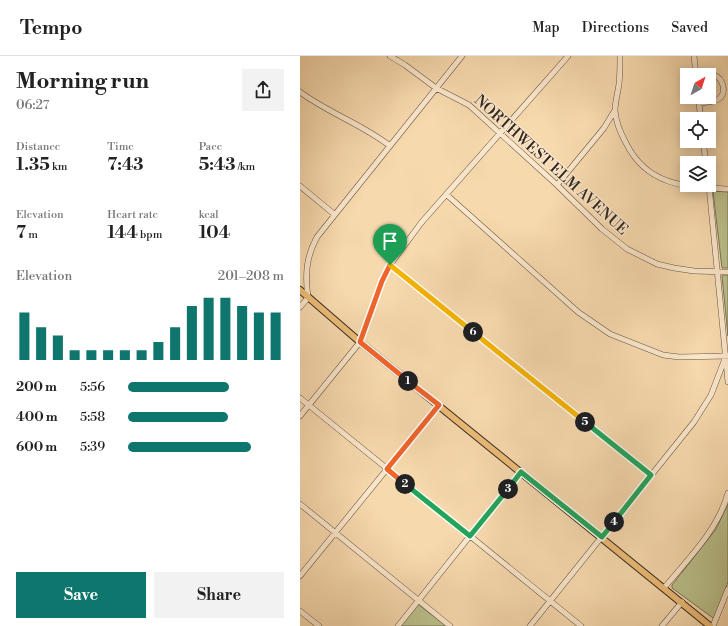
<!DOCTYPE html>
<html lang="en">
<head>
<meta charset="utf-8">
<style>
	body { margin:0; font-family:"Libre Bodoni",serif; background:#f2f2f2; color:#222; height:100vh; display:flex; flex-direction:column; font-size:15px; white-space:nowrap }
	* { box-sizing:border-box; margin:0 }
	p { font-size:13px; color:#767676 }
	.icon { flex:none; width:22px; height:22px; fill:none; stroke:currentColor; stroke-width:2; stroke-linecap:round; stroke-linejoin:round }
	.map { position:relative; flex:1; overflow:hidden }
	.panel { display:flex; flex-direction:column; background:#fff; width:300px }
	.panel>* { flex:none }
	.needle { width:26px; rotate:39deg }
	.tools { position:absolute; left:380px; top:12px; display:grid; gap:8px }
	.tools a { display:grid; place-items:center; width:36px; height:36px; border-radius:0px; background:#fff; box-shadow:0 2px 10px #0003; font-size:20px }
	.pin { position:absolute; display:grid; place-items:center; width:34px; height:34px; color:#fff; margin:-41px -17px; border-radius:50% 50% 50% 0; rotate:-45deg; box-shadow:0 0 4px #0007 }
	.pin .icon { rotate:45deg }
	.km { position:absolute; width:20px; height:20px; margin:-10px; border-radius:50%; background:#222; color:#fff; font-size:11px; line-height:20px; text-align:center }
	.round { display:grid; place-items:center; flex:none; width:42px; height:42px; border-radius:0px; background:#f2f2f2 }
	.headline { display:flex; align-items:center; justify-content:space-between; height:68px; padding:0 16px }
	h1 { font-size:22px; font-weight:700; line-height:30px }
	.figures { display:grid; grid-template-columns:repeat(3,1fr); gap:6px; height:68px; padding:4px 16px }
	.figures div { display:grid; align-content:center }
	.figures b { font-size:17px; font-weight:700 }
	.figures small { font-size:11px; font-weight:400 }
	.figures p { font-size:11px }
	.chart { height:112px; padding:8px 16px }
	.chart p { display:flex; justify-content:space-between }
	.chart svg { width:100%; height:72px; margin-top:4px; stroke:#0f766e; stroke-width:6 }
	.button { display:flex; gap:8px; margin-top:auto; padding:8px 16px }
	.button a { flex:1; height:46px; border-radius:0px; background:#0f766e; color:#fff; font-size:16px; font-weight:700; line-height:46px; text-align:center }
	.button a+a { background:#f2f2f2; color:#222 }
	ul { padding:0 16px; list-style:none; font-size:13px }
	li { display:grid; grid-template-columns:64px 48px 1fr; align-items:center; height:30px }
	li i { height:10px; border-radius:5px; background:#0f766e }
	header { display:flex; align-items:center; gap:24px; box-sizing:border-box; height:56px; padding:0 20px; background:#fff; border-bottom:1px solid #e0e0e0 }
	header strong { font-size:19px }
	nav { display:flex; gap:22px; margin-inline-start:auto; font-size:14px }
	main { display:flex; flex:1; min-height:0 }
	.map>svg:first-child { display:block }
	.green { fill:#bac08c; stroke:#777457 }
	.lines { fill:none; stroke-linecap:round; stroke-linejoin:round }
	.minor-casing { stroke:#655545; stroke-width:6 }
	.major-casing { stroke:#342922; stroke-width:8 }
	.minor { stroke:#fae6ca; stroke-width:5 }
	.major { stroke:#ecbc77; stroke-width:6 }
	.split-1-casing { stroke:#fff; stroke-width:8 }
	.split-2-casing { stroke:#fff; stroke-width:8 }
	.split-3-casing { stroke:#fff; stroke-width:8 }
	.split-4-casing { stroke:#fff; stroke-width:8 }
	.split-5-casing { stroke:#fff; stroke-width:8 }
	.split-6-casing { stroke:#fff; stroke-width:8 }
	.split-7-casing { stroke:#fff; stroke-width:8 }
	.split-1 { stroke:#f0652b; stroke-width:5 }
	.split-2 { stroke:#f0652b; stroke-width:5 }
	.split-3 { stroke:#22a559; stroke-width:5 }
	.split-4 { stroke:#22a559; stroke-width:5 }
	.split-5 { stroke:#22a559; stroke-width:5 }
	.split-6 { stroke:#f5b400; stroke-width:5 }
	.split-7 { stroke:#f5b400; stroke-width:5 }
	.labels { text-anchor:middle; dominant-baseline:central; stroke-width:3; stroke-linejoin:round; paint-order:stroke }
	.street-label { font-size:15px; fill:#342922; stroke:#fae6ca }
</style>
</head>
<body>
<header>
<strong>Tempo</strong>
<nav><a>Map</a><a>Directions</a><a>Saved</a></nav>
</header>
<main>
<section class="panel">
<div class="headline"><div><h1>Morning run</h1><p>06:27</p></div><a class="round"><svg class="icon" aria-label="share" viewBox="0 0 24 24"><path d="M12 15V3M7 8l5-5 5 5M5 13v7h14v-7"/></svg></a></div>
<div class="figures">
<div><p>Distance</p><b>1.35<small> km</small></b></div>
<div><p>Time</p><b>7:43</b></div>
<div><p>Pace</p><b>5:43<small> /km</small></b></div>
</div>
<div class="figures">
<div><p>Elevation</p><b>7<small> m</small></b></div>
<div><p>Heart rate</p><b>144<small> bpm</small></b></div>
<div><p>kcal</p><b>104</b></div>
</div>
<div class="chart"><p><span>Elevation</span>201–208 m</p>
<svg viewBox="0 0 160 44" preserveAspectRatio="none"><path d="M5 44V15M15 44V24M25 44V29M35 44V38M45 44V38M55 44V38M65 44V38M75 44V38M85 44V33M95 44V24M105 44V11M115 44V6M125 44V6M135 44V11M145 44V15M155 44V15"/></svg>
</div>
<ul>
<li><b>200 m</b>5:56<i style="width:65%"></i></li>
<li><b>400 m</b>5:58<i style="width:64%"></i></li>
<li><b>600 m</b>5:39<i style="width:79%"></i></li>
</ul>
<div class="button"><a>Save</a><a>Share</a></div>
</section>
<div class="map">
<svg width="428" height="570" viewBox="0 0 428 570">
	<rect width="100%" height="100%" fill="#f7d9ae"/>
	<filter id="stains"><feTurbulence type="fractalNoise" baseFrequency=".005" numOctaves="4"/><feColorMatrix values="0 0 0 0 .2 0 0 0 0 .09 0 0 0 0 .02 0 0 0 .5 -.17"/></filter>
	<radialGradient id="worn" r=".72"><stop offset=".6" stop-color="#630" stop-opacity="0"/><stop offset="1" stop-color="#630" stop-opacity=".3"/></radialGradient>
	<!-- green -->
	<path class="green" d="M413,135l15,1v76h-6z
		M424,219h4v61l-6,-60z
		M428,448v78l-12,34 -3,2 -41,-30v-3l44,-56z
		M118,548l28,22h-46z"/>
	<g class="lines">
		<defs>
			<path id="minor" d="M90,0l15,9 31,23 33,17 88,80 45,44 25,20 30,15 17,4 20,3 34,1
				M320,0c0,9 0,19 -1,28 -1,8 -4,18 -4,27 1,11 6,23 11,32 21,43 60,44 102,46
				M394,0l2,19
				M0,36c28,21 62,32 90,54
				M398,41l3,22
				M399,47c6,-1 16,0 21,-5 8,-8 1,-25 -11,-23
				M403,85l3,22
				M257,129l47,-57 11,-18
				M0,130l34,28
				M409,130l19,196
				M147,139l131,117 32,22 53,21 16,2 49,-1
				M90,209l261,210
				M0,251l8,-9c-3,-23 -2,-41 9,-61l145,-181
				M0,342l281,228
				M0,360l60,-74 22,-61 8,-16 31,-42 147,-167
				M0,448l150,122
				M0,520l139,-171
				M364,532c24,-29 54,-58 64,-95
				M0,555l19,15
				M98,570l123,-154
				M230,570l164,-204 17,-27 15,-39
				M362,570l20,-24
				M413,570l15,-37"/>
			<path id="major" d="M0,234l60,52 350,284"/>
		</defs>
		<!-- minor casing -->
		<use href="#minor" class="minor-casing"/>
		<!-- major casing -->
		<use href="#major" class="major-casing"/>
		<!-- minor -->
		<use href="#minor" class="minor"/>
		<!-- major -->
		<use href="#major" class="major"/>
	</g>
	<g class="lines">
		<defs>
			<path id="split-1" d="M90,209l-8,16 -22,61 48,39"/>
			<path id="split-2" d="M105,428l-18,-15 52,-64 -31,-24"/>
			<path id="split-3" d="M105,428l65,52 38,-47"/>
			<path id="split-4" d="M208,433l13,-17 81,65 12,-15"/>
			<path id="split-5" d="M285,366l66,53 -37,47"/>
			<path id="split-6" d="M173,276l112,90"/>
			<path id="split-7" d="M90,209l83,67"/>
		</defs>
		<!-- split-1 casing -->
		<use href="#split-1" class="split-1-casing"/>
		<!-- split-2 casing -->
		<use href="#split-2" class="split-2-casing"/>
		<!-- split-3 casing -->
		<use href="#split-3" class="split-3-casing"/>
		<!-- split-4 casing -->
		<use href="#split-4" class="split-4-casing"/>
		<!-- split-5 casing -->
		<use href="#split-5" class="split-5-casing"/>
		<!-- split-6 casing -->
		<use href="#split-6" class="split-6-casing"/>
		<!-- split-7 casing -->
		<use href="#split-7" class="split-7-casing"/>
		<!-- split-1 -->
		<use href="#split-1" class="split-1"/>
		<!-- split-2 -->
		<use href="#split-2" class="split-2"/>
		<!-- split-3 -->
		<use href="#split-3" class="split-3"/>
		<!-- split-4 -->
		<use href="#split-4" class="split-4"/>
		<!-- split-5 -->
		<use href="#split-5" class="split-5"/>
		<!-- split-6 -->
		<use href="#split-6" class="split-6"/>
		<!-- split-7 -->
		<use href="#split-7" class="split-7"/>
	</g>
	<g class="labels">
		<!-- street labels -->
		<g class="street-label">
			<text transform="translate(251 109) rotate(42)">NORTHWEST ELM AVENUE</text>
		</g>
	</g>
	<rect width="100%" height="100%" filter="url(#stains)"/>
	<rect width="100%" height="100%" fill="url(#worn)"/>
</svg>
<div class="tools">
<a><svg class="needle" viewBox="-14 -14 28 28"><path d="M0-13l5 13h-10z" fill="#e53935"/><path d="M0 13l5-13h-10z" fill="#767676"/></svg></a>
<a><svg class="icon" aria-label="locate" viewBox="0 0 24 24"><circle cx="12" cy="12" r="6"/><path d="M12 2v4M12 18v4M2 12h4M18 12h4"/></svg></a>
<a><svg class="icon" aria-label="layers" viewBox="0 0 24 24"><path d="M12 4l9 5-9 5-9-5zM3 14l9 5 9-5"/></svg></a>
</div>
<div class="pin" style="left:90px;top:209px;background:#1e9e55"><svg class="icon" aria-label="arrive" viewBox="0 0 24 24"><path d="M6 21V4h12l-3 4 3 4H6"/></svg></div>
<b class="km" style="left:108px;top:325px">1</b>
<b class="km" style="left:105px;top:428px">2</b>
<b class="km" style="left:208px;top:433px">3</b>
<b class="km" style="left:314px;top:466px">4</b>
<b class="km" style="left:285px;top:366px">5</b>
<b class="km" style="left:173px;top:276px">6</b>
</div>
</main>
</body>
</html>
